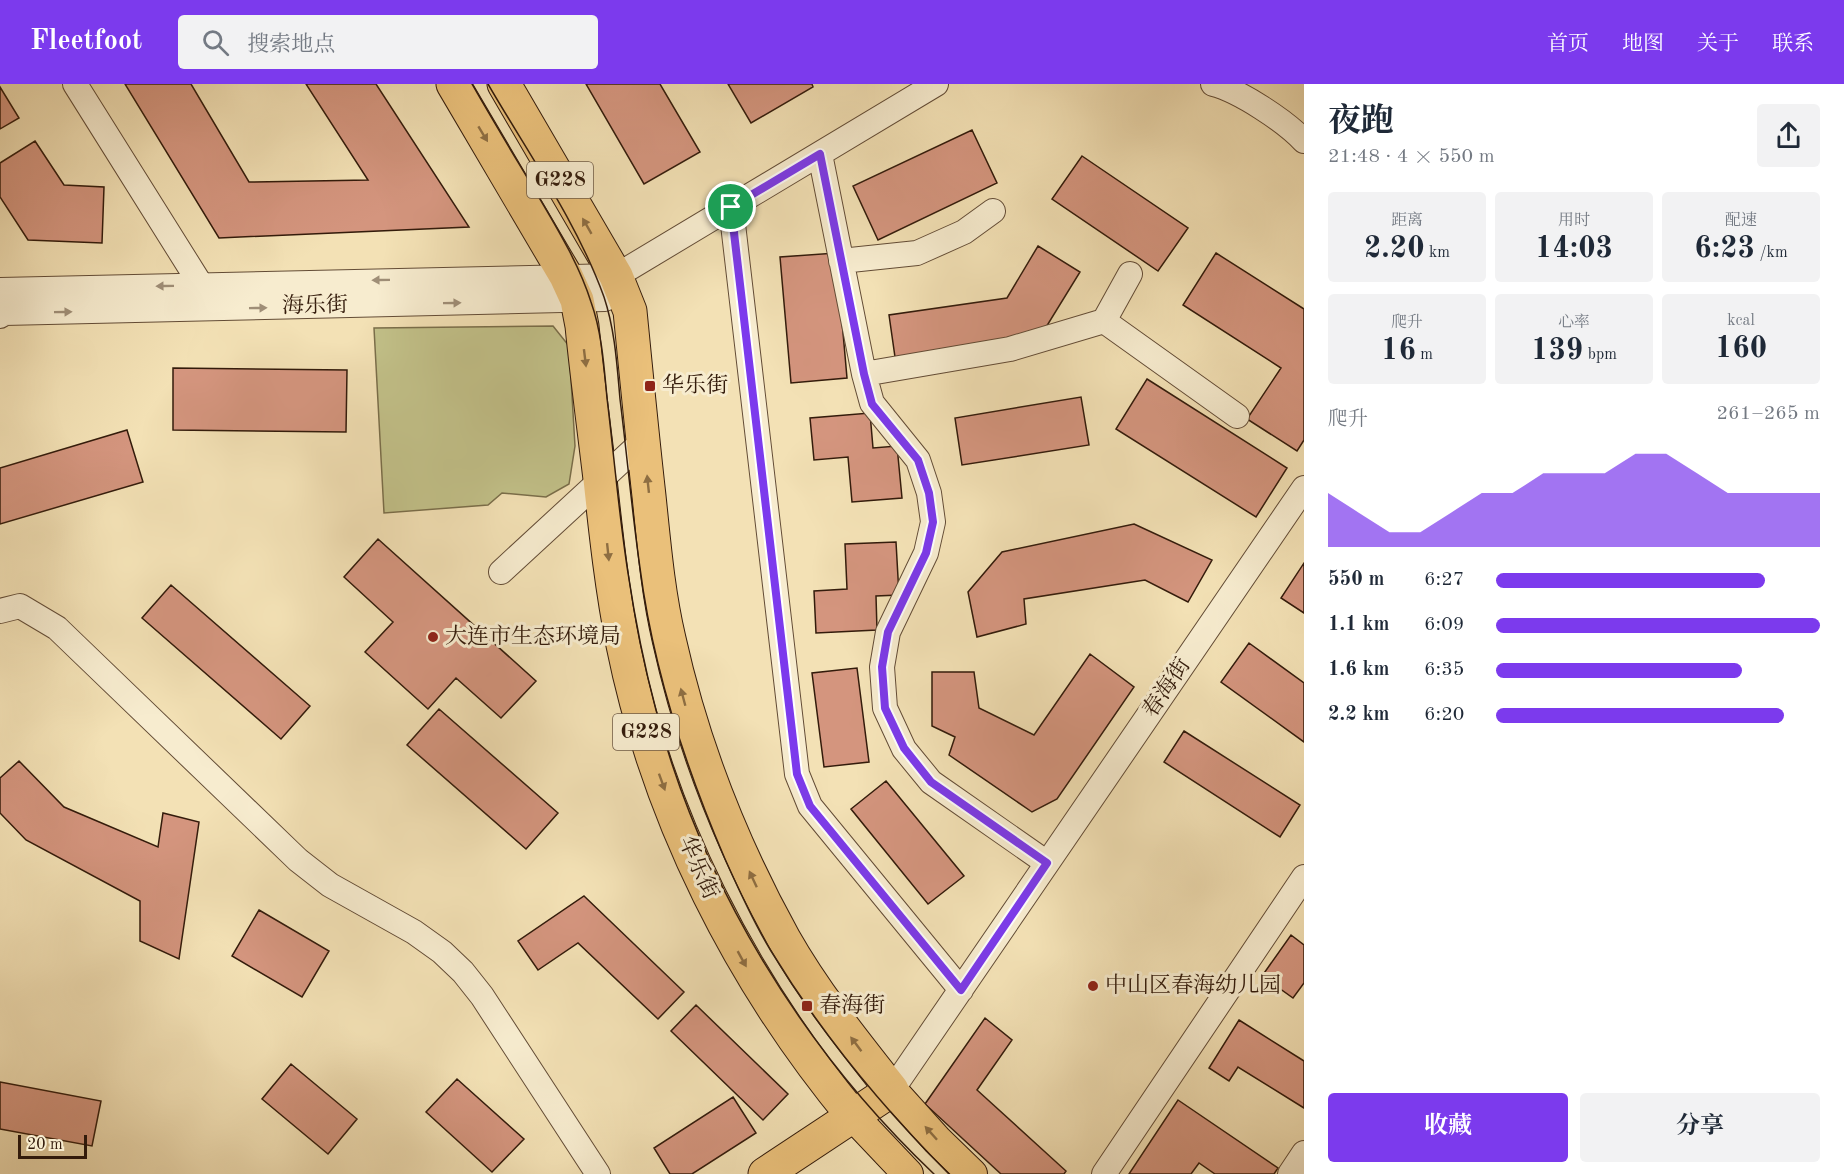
<!DOCTYPE html>
<html lang="zh">
<head>
<meta charset="utf-8">
<style>
	body { margin:0; font-family:"Old Standard TT","Noto Serif SC",serif; background:#f2f2f3; color:#1f2937; height:100vh; display:flex; flex-direction:column; font-size:22px; white-space:nowrap }
	* { box-sizing:border-box; margin:0 }
	p { font-size:20px; color:#747a83 }
	.icon { flex:none; width:33px; height:33px; fill:none; stroke:currentColor; stroke-width:2; stroke-linecap:round; stroke-linejoin:round }
	.map { position:relative; flex:1; overflow:hidden }
	.drawer { display:flex; flex-direction:column; background:#fff; width:540px }
	.drawer>* { flex:none }
	.scale { position:absolute; left:18px; bottom:15px; width:69px; box-sizing:border-box; padding-left:6px; border:3px solid #331b0b; border-top:0; font-size:16px; line-height:21px; white-space:nowrap; color:#331b0b; -webkit-text-stroke:4px #f7eccf; paint-order:stroke }
	.pin { position:absolute; display:grid; place-items:center; width:51px; height:51px; color:#fff; margin:-26px; border:3px solid #fff; border-radius:50%; box-shadow:0 2px 6px #0007 }
	.round { display:grid; place-items:center; flex:none; width:63px; height:63px; border-radius:6px; background:#f2f2f3 }
	.headline { display:flex; align-items:center; justify-content:space-between; height:102px; padding:0 24px }
	h1 { font-size:33px; font-weight:700; line-height:45px }
	.stats { display:grid; grid-template-columns:repeat(3,1fr); gap:9px; height:102px; padding:6px 24px }
	.stats div { display:grid; align-content:center; border-radius:6px; background:#f2f2f3; text-align:center }
	.stats b { font-size:30px; font-weight:700 }
	.stats small { font-size:16px; font-weight:400 }
	.stats p { font-size:16px }
	.chart { height:168px; padding:12px 24px }
	.chart p { display:flex; justify-content:space-between }
	.chart svg { width:100%; height:108px; margin-top:6px; fill:#7c3aed; opacity:.7 }
	.primary-button { display:flex; gap:12px; margin-top:auto; padding:12px 24px }
	.primary-button a { flex:1; height:69px; border-radius:6px; background:#7c3aed; color:#fff; font-size:24px; font-weight:700; line-height:69px; text-align:center }
	.primary-button a+a { background:#f2f2f3; color:#1f2937 }
	ul { padding:0 24px; list-style:none; font-size:20px }
	li { display:grid; grid-template-columns:96px 72px 1fr; align-items:center; height:45px }
	li i { height:15px; border-radius:8px; background:#7c3aed }
	header { display:flex; align-items:center; gap:36px; box-sizing:border-box; height:84px; padding:0 30px; background:#7c3aed; color:#fff }
	header strong { font-size:28px }
	nav { display:flex; gap:33px; margin-inline-start:auto; font-size:21px }
	.search { width:420px; height:54px; background:#f2f2f3; display:flex; align-items:center; gap:15px; box-sizing:border-box; padding:0 21px; border-radius:6px; color:#747a83; font-size:22px }
	main { display:flex; flex:1; min-height:0 }
	.map>svg:first-child { display:block }
	.green { fill:#c2c189; stroke:#7a6e4a; stroke-width:1.5 }
	.building { fill:#d4957e; stroke:#331b0b; stroke-width:1.5 }
	.lines { fill:none; stroke-linecap:round; stroke-linejoin:round }
	.minor-casing { stroke:#634c36; stroke-width:26 }
	.major-casing { stroke:#331b0b; stroke-width:32 }
	.highway-casing { stroke:#331b0b; stroke-width:35 }
	.minor { stroke:#f7eccf; stroke-width:24 }
	.major { stroke:#eac07a; stroke-width:30 }
	.highway { stroke:#eac07a; stroke-width:33 }
	.tram { stroke:#331b0b; stroke-width:1.5 }
	.oneway { fill:#8e6e42 }
	.oneway2 { fill:#9f8e77 }
	.route-casing { stroke:#fff; stroke-width:12 }
	.route { stroke:#7c3aed; stroke-width:8 }
	.poi-dot { fill:#8f2418; stroke:#f7eccf; stroke-width:2 }
	.labels { text-anchor:middle; dominant-baseline:central; stroke-width:6; stroke-linejoin:round; paint-order:stroke }
	.shield { fill:#f7eccf; stroke:#6e5a46; stroke-width:1.5 }
	.shield-label { font-size:21px; font-weight:bold; fill:#331b0b }
	.street-label { font-size:22px; fill:#331b0b; stroke:#f7eccf }
	.poi-label { font-size:22px; fill:#331b0b; stroke:#f7eccf; text-anchor:start }
</style>
</head>
<body>
<header>
<strong>Fleetfoot</strong>
<div class="search"><svg class="icon" aria-label="search" viewBox="0 0 24 24"><circle cx="10" cy="10" r="6"/><path d="M15 15l6 6"/></svg>搜索地点</div>
<nav><a>首页</a><a>地图</a><a>关于</a><a>联系</a></nav>
</header>
<main>
<div class="map">
<svg width="1304" height="1090" viewBox="0 0 1304 1090">
	<rect width="100%" height="100%" fill="#f3e1b5"/>
	<filter id="stains"><feTurbulence type="fractalNoise" baseFrequency=".00333" numOctaves="4"/><feColorMatrix values="0 0 0 0 .2 0 0 0 0 .09 0 0 0 0 .02 0 0 0 .5 -.17"/></filter>
	<radialGradient id="worn" r=".72"><stop offset=".6" stop-color="#630" stop-opacity="0"/><stop offset="1" stop-color="#630" stop-opacity=".3"/></radialGradient>
	<!-- green -->
	<path class="green" d="M553,242l16,20 6,100 -6,38 -23,13 -44,-4 -14,12 -104,8 -10,-185z"/>
	<!-- building -->
	<path class="building" d="M125,0h66l58,98 119,-2 -62,-96h70l93,143 -250,11z
		M586,0h74l40,68 -56,32z
		M728,0h84l1,3 -62,36z
		M0,3l19,31 -19,11z
		M972,46l25,53 -119,57 -25,-54z
		M35,57l29,44 40,2 -2,56 -74,-3 -28,-43v-34z
		M1082,72l106,72 -30,43 -106,-72z
		M1038,162l42,26 -40,65 -145,20 -6,-42 118,-17z
		M836,169l11,125 -56,5 -11,-126z
		M1216,169l88,56v131l-7,11 -50,-32 34,-51 -98,-63z
		M173,284l174,2 -1,62 -173,-2z
		M1147,295l140,89 -31,49 -140,-88z
		M1081,313l8,48 -127,20 -7,-47z
		M870,329l3,35 24,-2 5,52 -50,4 -4,-45 -34,3 -4,-42z
		M127,346l16,52 -143,42v-56z
		M1134,440l78,36 -24,42 -43,-22 -121,19 2,25 -49,13 -9,-45 34,-40z
		M378,455l158,142 -35,37 -45,-40 -28,31 -63,-57 28,-30 -49,-45z
		M896,458l3,53 -23,1 1,34 -61,3 -2,-42 33,-2 -2,-45z
		M1304,479v50l-23,-15z
		M171,501l139,121 -29,33 -139,-121z
		M1249,559l55,40v59l-83,-60z
		M1090,570l44,33 -77,112 -25,13 -83,-57 6,-18 -23,-11v-54h42l5,36 55,27z
		M857,584l12,94 -45,5 -12,-94z
		M439,625l119,104 -32,36 -119,-104z
		M1184,647l116,74 -20,32 -116,-75z
		M19,677l45,46 94,40 5,-34 36,9 -20,137 -39,-18v-40l-114,-61 -26,-27v-35z
		M886,697l78,95 -36,28 -77,-95z
		M584,812l100,96 -26,27 -80,-76 -40,27 -20,-29z
		M259,826l70,41 -27,46 -70,-41z
		M1291,851l13,10v38l-11,15 -31,-22z
		M696,921l92,89 -25,26 -92,-89z
		M985,934l27,22 -35,50 89,81 -2,3h-63l-76,-70z
		M1239,936l65,41v47l-66,-41 -9,14 -20,-13z
		M291,980l66,55 -29,35 -66,-55z
		M457,995l67,60 -32,33 -66,-60z
		M0,998l101,19 -9,45 -92,-17z
		M733,1013l23,36 -64,41h-22l-16,-26z
		M1178,1016l100,68 -4,6h-59l-16,-11 -8,11h-62z"/>
	<g class="lines">
		<defs>
			<path id="minor" d="M75,0l126,201
				M1213,0c27,7 72,37 91,57
				M820,70l44,220 8,29 46,57 11,33 4,29 -7,31 -38,79 -6,35 3,41 19,41 27,33 116,81
				M731,123l66,567 13,32 151,184
				M841,177l76,-8 47,-21 29,-21
				M0,206l616,-14
				M0,232l4,-3 601,-14 11,-23 320,-192
				M1104,237l133,95
				M864,290l146,-25 94,-28 26,-47
				M501,488l142,-131
				M0,527l20,-5 37,22 241,232 32,25 84,47 28,20 21,20 19,24 116,178
				M892,1006l412,-602
				M1104,1090l200,-297
				M1290,1090l14,-21"/>
			<path id="major" d="M892,1006l45,50 35,34
				M853,1032l55,58"/>
			<path id="highway" d="M453,0l113,192 11,24 5,26c5,51 12,102 18,153 6,56 12,111 23,166 35,173 118,336 230,471
				M504,0l112,192 14,35c6,61 12,123 19,185 5,48 9,96 20,143 23,104 63,206 115,300 30,53 70,103 108,151l-127,84"/>
		</defs>
		<!-- minor casing -->
		<use href="#minor" class="minor-casing"/>
		<!-- major casing -->
		<use href="#major" class="major-casing"/>
		<!-- highway casing -->
		<use href="#highway" class="highway-casing"/>
		<!-- minor -->
		<use href="#minor" class="minor"/>
		<!-- major -->
		<use href="#major" class="major"/>
		<!-- highway -->
		<use href="#highway" class="highway"/>
		<!-- tram -->
		<path class="tram" d="M472,0c21,37 43,73 65,110 20,34 42,70 54,108 11,31 13,64 16,96 7,58 12,117 21,175 7,46 16,92 28,137 46,175 147,340 278,464
			M488,0c40,69 89,138 116,213 11,33 13,68 16,102 7,56 12,113 20,169 13,101 45,198 85,291 14,31 28,63 46,92 50,82 111,156 178,223"/>
	</g>
	<!-- one-way arrows -->
	<defs><path id="oneway-solid" d="M-6-.8H1V-3.2L6.5 0L1 3.2V.8H-6Z" transform="scale(1.5)"/></defs>
	<g class="oneway">
		<use href="#oneway-solid" transform="translate(483 50) rotate(59)"/>
		<use href="#oneway-solid" transform="translate(587 142) rotate(-120)"/>
		<use href="#oneway-solid" transform="translate(585 274) rotate(83)"/>
		<use href="#oneway-solid" transform="translate(648 400) rotate(-96)"/>
		<use href="#oneway-solid" transform="translate(608 468) rotate(84)"/>
		<use href="#oneway-solid" transform="translate(683 613) rotate(-105)"/>
		<use href="#oneway-solid" transform="translate(662 698) rotate(70)"/>
		<use href="#oneway-solid" transform="translate(753 795) rotate(-115)"/>
		<use href="#oneway-solid" transform="translate(742 875) rotate(61)"/>
		<use href="#oneway-solid" transform="translate(856 960) rotate(-127)"/>
		<use href="#oneway-solid" transform="translate(931 1049) rotate(-132)"/>
	</g>
	<g class="oneway2">
		<use href="#oneway-solid" transform="translate(381 196) rotate(179)"/>
		<use href="#oneway-solid" transform="translate(165 202) rotate(179)"/>
		<use href="#oneway-solid" transform="translate(452 219) rotate(-1)"/>
		<use href="#oneway-solid" transform="translate(258 224) rotate(-1)"/>
		<use href="#oneway-solid" transform="translate(63 228) rotate(-1)"/>
	</g>
	<g class="lines">
		<defs>
			<path id="route" d="M820,70l44,220 8,30 46,56 11,33 4,29 -7,31 -38,79 -6,35 3,41 19,40 27,34 116,81 -86,127 -151,-184 -13,-32 -66,-567z"/>
		</defs>
		<!-- route casing -->
		<use href="#route" class="route-casing"/>
		<!-- route -->
		<use href="#route" class="route"/>
	</g>
	<!-- markers -->
	<g class="poi-dot">
		<rect x="644" y="296" width="12" height="12" rx="3"/>
		<circle cx="433" cy="553" r="6"/>
		<circle cx="1093" cy="902" r="6"/>
		<rect x="801" y="916" width="12" height="12" rx="3"/>
	</g>
	<g class="labels">
		<!-- shield labels -->
		<g class="shield">
			<rect x="527" y="78" width="66" height="36" rx="4.5"/>
			<rect x="613" y="630" width="66" height="36" rx="4.5"/>
		</g>
		<g class="shield-label">
			<text x="560" y="96">G228</text>
			<text x="646" y="648">G228</text>
		</g>
		<!-- street labels -->
		<g class="street-label">
			<text transform="translate(315 222) rotate(-1)">海乐街</text>
			<text transform="translate(1167 604) rotate(-56)">春海街</text>
			<text transform="translate(698 784) rotate(66)">华乐街</text>
		</g>
		<!-- poi labels -->
		<g class="poi-label">
			<text x="662" y="302">华乐街</text>
			<text x="445" y="553">大连市生态环境局</text>
			<text x="1105" y="902">中山区春海幼儿园</text>
			<text x="819" y="922">春海街</text>
		</g>
	</g>
	<rect width="100%" height="100%" filter="url(#stains)"/>
	<rect width="100%" height="100%" fill="url(#worn)"/>
</svg>
<div class="scale">20 m</div>
<div class="pin" style="left:731px;top:123px;background:#1e9e55"><svg class="icon" aria-label="arrive" viewBox="0 0 24 24"><path d="M6 21V4h12l-3 4 3 4H6"/></svg></div>
</div>
<section class="drawer">
<div class="headline"><div><h1>夜跑</h1><p>21:48 · 4 × 550 m</p></div><a class="round"><svg class="icon" aria-label="share" viewBox="0 0 24 24"><path d="M12 15V3M7 8l5-5 5 5M5 13v7h14v-7"/></svg></a></div>
<div class="stats">
<div><p>距离</p><b>2.20<small> km</small></b></div>
<div><p>用时</p><b>14:03</b></div>
<div><p>配速</p><b>6:23<small> /km</small></b></div>
</div>
<div class="stats">
<div><p>爬升</p><b>16<small> m</small></b></div>
<div><p>心率</p><b>139<small> bpm</small></b></div>
<div><p>kcal</p><b>160</b></div>
</div>
<div class="chart"><p><span>爬升</span>261–265 m</p>
<svg viewBox="0 0 160 44" preserveAspectRatio="none"><path d="M0 44V22L10 30L20 38L30 38L40 30L50 22L60 22L70 14L80 14L90 14L100 6L110 6L120 14L130 22L140 22L150 22L160 22V44z"/></svg>
</div>
<ul>
<li><b>550 m</b>6:27<i style="width:83%"></i></li>
<li><b>1.1 km</b>6:09<i style="width:100%"></i></li>
<li><b>1.6 km</b>6:35<i style="width:76%"></i></li>
<li><b>2.2 km</b>6:20<i style="width:89%"></i></li>
</ul>
<div class="primary-button"><a>收藏</a><a>分享</a></div>
</section>
</main>
</body>
</html>
